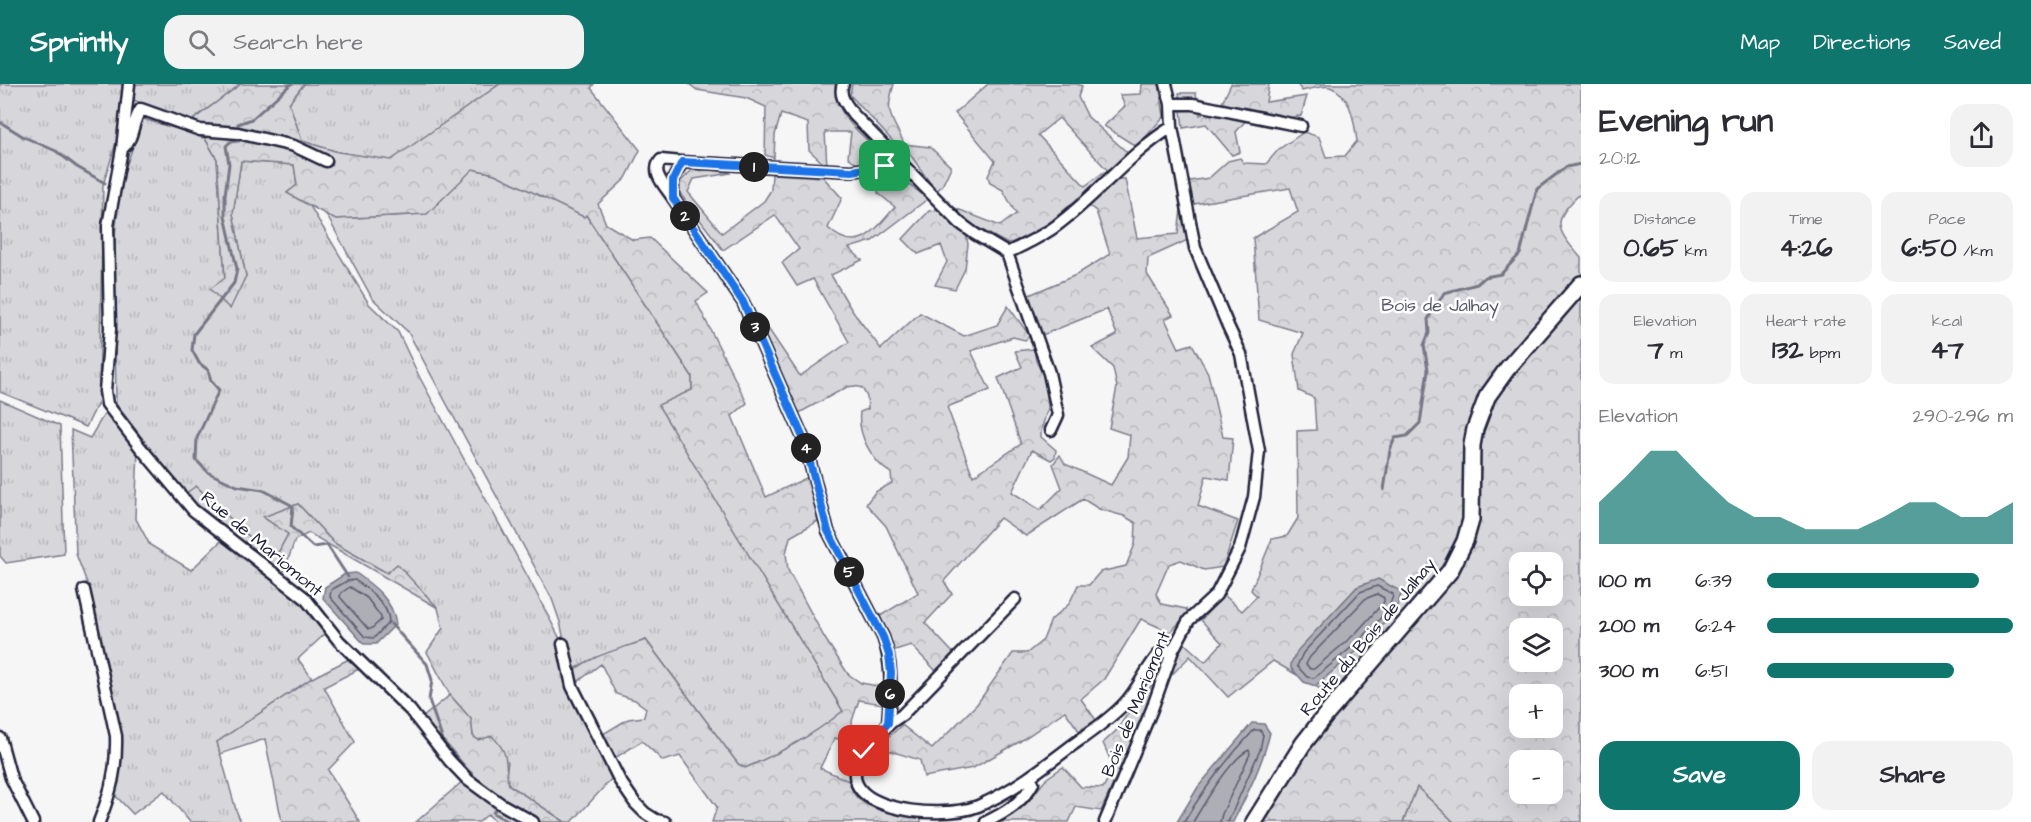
<!DOCTYPE html>
<html lang="en">
<head>
<meta charset="utf-8">
<style>
	body { margin:0; font-family:"Architects Daughter",sans-serif; background:#f2f2f3; color:#2b2b33; height:100vh; display:flex; flex-direction:column; font-size:22px; white-space:nowrap }
	* { box-sizing:border-box; margin:0 }
	p { font-size:20px; color:#7c7c81 }
	.icon { flex:none; width:33px; height:33px; fill:none; stroke:currentColor; stroke-width:2; stroke-linecap:round; stroke-linejoin:round }
	.map { position:relative; flex:1; overflow:hidden }
	.side { display:flex; flex-direction:column; background:#fff; width:450px }
	.side>* { flex:none }
	.tools { position:absolute; left:1509px; top:468px; display:grid; gap:12px }
	.tools a { display:grid; place-items:center; width:54px; height:54px; border-radius:12px; background:#fff; box-shadow:0 6px 24px #0002; font-size:30px }
	.pin { position:absolute; display:grid; place-items:center; width:51px; height:51px; color:#fff; margin:-26px; border-radius:12px; box-shadow:0 3px 9px #0006 }
	.km { position:absolute; width:30px; height:30px; margin:-15px; border-radius:50%; background:#222; color:#fff; font-size:16px; line-height:30px; text-align:center }
	.round { display:grid; place-items:center; flex:none; width:63px; height:63px; border-radius:18px; background:#f2f2f3 }
	.head { display:flex; align-items:center; justify-content:space-between; height:102px; padding:0 18px }
	h1 { font-size:33px; font-weight:800; line-height:45px }
	.figures { display:grid; grid-template-columns:repeat(3,1fr); gap:9px; height:102px; padding:6px 18px }
	.figures div { display:grid; align-content:center; border-radius:15px; background:#f2f2f3; text-align:center }
	.figures b { font-size:26px; font-weight:800 }
	.figures small { font-size:16px; font-weight:400 }
	.figures p { font-size:16px }
	.chart { height:168px; padding:12px 18px }
	.chart p { display:flex; justify-content:space-between }
	.chart svg { width:100%; height:108px; margin-top:6px; fill:#0f766e; opacity:.7 }
	.cta { display:flex; gap:12px; margin-top:auto; padding:12px 18px }
	.cta a { flex:1; height:69px; border-radius:18px; background:#0f766e; color:#fff; font-size:24px; font-weight:800; line-height:69px; text-align:center }
	.cta a+a { background:#f2f2f3; color:#2b2b33 }
	ul { padding:0 18px; list-style:none; font-size:20px }
	li { display:grid; grid-template-columns:96px 72px 1fr; align-items:center; height:45px }
	li i { height:15px; border-radius:8px; background:#0f766e }
	header { display:flex; align-items:center; gap:36px; box-sizing:border-box; height:84px; padding:0 30px; background:#0f766e; color:#fff }
	header strong { font-size:28px }
	nav { display:flex; gap:33px; margin-inline-start:auto; font-size:21px }
	.search { width:420px; height:54px; background:#f2f2f3; display:flex; align-items:center; gap:15px; box-sizing:border-box; padding:0 21px; border-radius:18px; color:#7c7c81; font-size:22px }
	main { display:flex; flex:1; min-height:0 }
	.map>svg:first-child { display:block }
	.grass { fill:url(#grass-tufts); stroke:#7c7c8b; stroke-width:1.5 }
	.forest { fill:url(#forest-crowns); stroke:#7c7c8b; stroke-width:1.5; fill-rule:evenodd }
	.water { fill:#aeaeb7; stroke:#767685; stroke-width:1.5 }
	.lines { fill:none; stroke-linecap:round; stroke-linejoin:round }
	.shore { stroke:#5a5a6d; stroke-width:1.5 }
	.stream { stroke:#767685; stroke-width:3 }
	.street-casing { stroke:#22223b; stroke-width:15 }
	.secondary-casing { stroke:#22223b; stroke-width:20 }
	.street { stroke:#fff; stroke-width:10 }
	.secondary { stroke:#fff; stroke-width:15 }
	.route-casing { stroke:#fff; stroke-width:12 }
	.route { stroke:#1a73e8; stroke-width:8 }
	.labels { text-anchor:middle; dominant-baseline:central; stroke-width:5; stroke-linejoin:round; paint-order:stroke }
	.park-label { font-size:18px; fill:#58586b; stroke:#fff }
	.street-label { font-size:18px; fill:#22223b; stroke:#fff }
</style>
</head>
<body>
<header>
<strong>Sprintly</strong>
<div class="search"><svg class="icon" aria-label="search" viewBox="0 0 24 24"><circle cx="10" cy="10" r="6"/><path d="M15 15l6 6"/></svg>Search here</div>
<nav><a>Map</a><a>Directions</a><a>Saved</a></nav>
</header>
<main>
<div class="map">
<svg width="1581" height="738" viewBox="0 0 1581 738">
	<defs>
		<pattern id="grass-tufts" width="24" height="20" patternUnits="userSpaceOnUse" patternTransform="scale(1.5)"><rect width="24" height="20" fill="#d7d7db"/><path d="M3 7l-1-3M5 7V3M7 7l1-3M15 17l-1-3M17 17v-4M19 17l1-3" fill="none" stroke="#b8b8bd"/></pattern>
		<pattern id="forest-crowns" width="20" height="18" patternUnits="userSpaceOnUse" patternTransform="scale(1.5)"><rect width="20" height="18" fill="#d7d7db"/><path d="M2 6a3 3 0 1 1 6 0M12 15a3 3 0 1 1 6 0" fill="none" stroke="#b8b8bd"/></pattern>
	</defs>
	<rect width="100%" height="100%" fill="#f6f6f7"/>
	<filter id="ink" filterUnits="userSpaceOnUse"><feTurbulence type="fractalNoise" baseFrequency=".0167" numOctaves="2"/><feDisplacementMap in="SourceGraphic" scale="12" xChannelSelector="R" yChannelSelector="G"/><feConvolveMatrix kernelMatrix="1 2 1 2 8 2 1 2 1" color-interpolation-filters="sRGB"/></filter>
	<g filter="url(#ink)">
		<!-- grass -->
		<path class="grass" d="M0,0h126l-8,52 -15,49 -4,216 -13,26 -86,-35z
			M134,0h107l-47,35 4,7 -29,-9 -35,-17z
			M304,0h196l-109,77 -53,-9 -36,-11 -13,-38z
			M140,34l64,19 13,22 8,120 21,-3 -13,-62 8,-53 53,4 3,20 -10,8 23,13 59,98 29,28 22,46 109,201 31,60 7,44 47,93 -42,46h-7l-56,-37 -3,-11 2,-12 -35,-26 -2,-17 -21,-24 -23,-43 16,-24 -5,-20 -41,-43 -10,8 -53,-30 -36,-39 -34,14 24,16 -10,19 -23,-11 -58,-55 -12,7 -69,-90 -2,-157 6,-64 14,-39z
			M473,85l22,5 88,42 3,-1 106,161v14l-33,15 184,306c-30,25 -62,41 -97,57l-8,-4 -92,-124 -46,16 -29,15 -11,-49 -8,-23 -144,-267 -36,-34 -46,-84 8,5 78,-4z
			M0,316l60,26 4,128 -58,9 -6,-7z
			M106,327l32,39 -3,67 15,28 41,25 30,-29 79,58 28,32 -30,28 14,19 -95,64 19,68 5,12h-51l-26,-31 -31,23 -20,-21 7,-63 -11,-56 -20,-86 -13,-34 -5,-124 19,8z
			M1417,703l37,35h-51z"/>
		<!-- forest -->
		<path class="forest" d="M241,0h63l-15,19 13,38 36,11 53,8 109,-76h94l-3,4 49,62 -14,28 -28,26 8,20 27,16 17,-2 58,55 -12,8 51,102 -15,13 34,81 42,-20 10,44 -28,16 -4,16 2,17 36,67 24,37 13,9 23,4 -2,17 -23,-4 -7,21 1,23 -18,-6 -15,30 29,13c2,5 3,10 6,14 10,15 48,21 66,23v4h-209l5,-15 -37,-51 -17,5 -21,-20 -27,17 -12,-24 25,-15 16,-2 2,-9 -11,-8 -19,-6 -15,-30 -26,20 39,82 18,28 11,14 24,14h-20l-4,-3 -29,-43 -47,-93 -1,-5c18,-21 54,-29 80,-38l92,124 7,4c37,-16 67,-32 98,-57l-185,-306 34,-15v-14l-106,-161 -2,2 -89,-43 -22,-5 -46,45 -93,5 -47,-26 10,-8 -3,-20 -53,-4 -8,53 13,62 -16,33 -20,-20 15,-11 -8,-119 -23,-40z
			M689,0h148c-7,29 28,53 46,71l-26,9 -9,-7 3,-25h-26l2,35 -18,-17 -1,-27 -27,-9 -6,21 -1,23 -9,-3 1,-48 -20,-9 -49,-8z
			M852,0h42c-9,29 -4,31 9,57l-4,7 -49,-53z
			M988,0h89l5,2 -4,11 10,20 42,38 -19,19 -52,-56 -21,17 47,51 19,-14 9,7h12l12,59 41,-4 3,-25 -3,-26 31,-5 19,-17 12,-3 4,5 22,1 13,-15 25,-17 15,5 7,20 19,-1 12,-15c-3,-19 -5,-46 -27,-54 -7,-2 -20,2 -28,4l-5,-7h284v109c-30,28 -26,35 0,65v564h-127l-37,-35 -14,35h-149l84,-124 -23,-12 50,-42 31,-35 -39,-22 -28,31 -38,50 6,7 -24,-14 -45,36 -38,-41 -36,37 -53,118 -25,-4 -7,15h-70l28,-19 20,-25 16,-11 18,20 22,1 13,-25 -6,-4 -7,-16 13,-12 19,-28 10,-7 24,-40 15,-13 21,19 17,-19 -21,-23 23,-25 18,16 15,-15 -6,-6 21,-51 15,-3 11,-18 -1,-87 19,-1 -2,-32 -15,-7 -5,-37 9,-21 -44,-13 -6,-82 45,-26 -8,-24 -96,16 -9,3 5,32 -42,19 -1,16 26,41 -8,4 14,29 13,-4 16,29 15,64 10,1 -4,42 -23,-4 -8,30 40,15 -15,46 -19,3 -23,-10 -12,4 -13,30 6,10 24,5 2,5 -18,18 -29,-13 -37,60 -23,20 15,21 -17,11 -14,-20 -46,31 -46,26 -49,9 -4,-17 -43,-13 25,-22 30,24 45,-45 36,-51h14l16,-13 8,-20 18,-16 9,-19h11l11,-13 26,-6 9,-22 1,-21 -12,-7 -25,-7 -16,-10 -57,37 -26,-18 -56,63 8,13 -27,29 30,32 -18,17 -26,-27 -16,5 -15,-34 38,-23 -32,-67 -20,-22 9,-12 17,-9 -1,-10c-19,-11 -34,-39 -31,-61l8,-3 -1,-12 -5,-9 -7,-2 -8,1 -48,26 -45,-92 5,-6 41,61 49,-34 -36,-63 -16,7 -15,-23 17,-14 -24,-34 -52,35 -48,-63 17,-17h21l18,3 -37,6 -6,13 34,41 42,-32 7,-11 1,-16 51,3 19,21 -14,30c30,28 47,2 67,-21l-17,-14 1,-14 17,-4 27,20 9,-9 -29,-42 27,3 21,20 -9,19 -17,15 -53,40 -23,7 13,12 -31,15 20,34 30,40 39,-36 44,23 33,-11 11,-19 22,30 -5,4 -12,-3 -42,14 19,39 -43,17 26,69 48,-32 -23,-66 24,-11 -7,-16 19,-2 2,12 10,20 2,27 -7,22v7l15,13 -1,7 -4,3 -19,-10 -20,42 28,18 22,-22 -9,-24 7,-9 5,9 46,21 17,-28 2,-22 -21,-7 8,-41 -4,-19 -21,-20 25,-13 -10,-26 -65,26 -15,-39 49,-21 34,-21 -14,-43 -18,-13 -38,33 -32,13 -45,-24 5,24 -3,25 -10,20 -20,-4 12,-23 -6,-17 -23,9 -15,-15 26,-28 26,-3 45,18 16,-12 -13,-24 -13,-7 -2,-7 7,-15 -40,-48zM1520,478h32v34h-32zM1520,544h32v34h-32zM1520,610h32v34h-32zM1520,676h32v34h-32z
			M1142,0h17l5,32 -27,31 -33,-21 21,-20 -5,-11 21,-1z
			M1231,0h38l-3,18 41,-6 -6,20 -38,7 -16,-4 -11,13 4,20 -8,3 -26,-31 -23,4 -4,-35h17l4,22 22,-12z
			M196,402l59,56 23,11 10,-19 -25,-17 35,-13 36,39 53,30 10,-9 41,44 -129,-75 -14,7 -13,37 -37,-29 -60,-54z
			M351,574l10,10 -37,19 31,55 -27,28 32,52h-78l-17,-83 -45,15 -3,-12 95,-64z
			M450,611l21,24 2,17 5,4 14,-4c20,20 11,26 17,49l56,37h-70l-7,-8 -9,8h-63l56,-49 -30,-25 -20,-30z"/>
		<!-- water -->
		<path class="water" d="M356,489c18,13 37,27 40,51l-20,20h-12l-41,-46 2,-11 20,-13z
			M1378,495l24,13 -6,17 -31,35 -50,42 -11,-4 -13,-14v-5l7,-13 59,-63z
			M1252,639l12,1 6,9c-8,32 -22,60 -37,89h-56l21,-35z"/>
		<g class="lines">
			<!-- shore -->
			<path class="shore" d="M347,497l8,-1c13,9 34,24 34,42l-15,16 -9,-1 -35,-40 1,-7z
				M1377,502l16,8c-2,25 -59,68 -79,84l-7,-1 -10,-11 6,-13 57,-61z
				M350,503l17,11 14,19v3l-10,9h-3l-28,-32 1,-4z
				M1377,510l7,4v4l-29,32 -41,35h-4l-4,-5 4,-7 55,-58z
				M1184,738c20,-34 43,-63 70,-92h6l3,5 -3,15 -32,72
				M1193,738c10,-17 39,-65 56,-72l1,4 -28,60 -2,8"/>
			<!-- stream -->
			<path class="stream" d="M0,38l24,15 32,14 21,16 28,16
				M238,40l14,-5 39,-35
				M239,57l-9,1 -4,4 3,18 -4,31v21l12,53 -3,14 -40,51 -2,16 7,13 9,7 3,11 8,9 -22,48 -1,22 13,13 28,13 26,4 30,16 -2,21 22,20 14,-2 21,32
				M1384,406l6,-40 5,-12 12,-2 13,-13 8,-53 -4,-25 5,-12 -1,-14 16,-26 33,-9 8,-7 16,-3 19,-20 17,-65 29,-22 15,-3
				M391,540l36,40 5,16 -3,20 14,41 28,33 18,15
				M496,723l-3,6 16,9"/>
			<defs>
				<path id="street" d="M129,0l-7,65 -14,77 2,103 -5,62 2,13 33,43 53,63 112,88 34,43 71,69 39,50 19,20 33,24 32,18
					M843,0c-5,12 4,21 10,30l107,109 15,11 32,19 42,120 9,42 -7,15
					M1171,20h22l108,22
					M122,65c13,-12 9,-26 19,-40l59,21 38,3 56,13 32,15
					M673,114c-8,-12 -23,-26 -12,-38l21,2
					M1007,169c17,-8 34,-16 49,-27 41,-30 72,-72 116,-99
					M84,506l32,146c1,33 -5,56 -17,86
					M1015,515l-113,116c-14,8 -22,18 -33,31 -56,63 71,76 109,60 35,-15 66,-39 96,-62 17,-12 36,-25 50,-40 15,-15 22,-37 37,-52l12,-2
					M563,560l9,42 48,95 15,22 10,10 11,7 9,2
					M888,639c2,-31 6,-55 -5,-86l-55,-106 -24,-91 -61,-138 -70,-104v-18l9,-18 170,9 33,-5 13,-7
					M0,654l11,40 22,44
					M986,738c19,-9 37,-20 47,-39l-2,-6
					M1105,738l47,-113 21,-59 16,-30 27,-25 24,-47 14,-51 5,-46 -18,-97 -13,-28 -33,-78 -23,-121 -1,-23 -5,-20"/>
				<path id="secondary" d="M1254,738l49,-78 22,-28 125,-145 15,-30 6,-21 1,-75 3,-16 12,-32 20,-28 74,-85"/>
			</defs>
			<!-- street casing -->
			<use href="#street" class="street-casing"/>
			<!-- secondary casing -->
			<use href="#secondary" class="secondary-casing"/>
			<!-- street -->
			<use href="#street" class="street"/>
			<!-- secondary -->
			<use href="#secondary" class="secondary"/>
		</g>
	</g>
	<g class="lines" filter="url(#ink)">
		<defs>
			<path id="route" d="M864,667l24,-28 3,-50 -2,-18 -6,-18 -55,-106 -24,-91 -61,-138 -70,-104v-18l9,-18 170,9 33,-5"/>
		</defs>
		<!-- route casing -->
		<use href="#route" class="route-casing"/>
		<!-- route -->
		<use href="#route" class="route"/>
	</g>
	<g class="labels">
		<!-- park labels -->
		<g class="park-label">
			<text x="1440" y="221">Bois de Jalhay</text>
		</g>
		<!-- street labels -->
		<g class="street-label">
			<text transform="translate(262 460) rotate(40)">Rue de Mariomont</text>
			<text transform="translate(1368 553) rotate(-50)">Route du Bois de Jalhay</text>
			<text transform="translate(1136 620) rotate(-68)">Bois de Mariomont</text>
		</g>
	</g>
</svg>
<div class="tools">
<a><svg class="icon" aria-label="locate" viewBox="0 0 24 24"><circle cx="12" cy="12" r="6"/><path d="M12 2v4M12 18v4M2 12h4M18 12h4"/></svg></a>
<a><svg class="icon" aria-label="layers" viewBox="0 0 24 24"><path d="M12 4l9 5-9 5-9-5zM3 14l9 5 9-5"/></svg></a>
<a>+</a>
<a>−</a>
</div>
<div class="pin" style="left:885px;top:82px;background:#1e9e55"><svg class="icon" aria-label="arrive" viewBox="0 0 24 24"><path d="M6 21V4h12l-3 4 3 4H6"/></svg></div>
<div class="pin" style="left:864px;top:667px;background:#d93025"><svg class="icon" aria-label="check" viewBox="0 0 24 24"><path d="M5 12l5 5 9-10"/></svg></div>
<b class="km" style="left:754px;top:83px">1</b>
<b class="km" style="left:685px;top:132px">2</b>
<b class="km" style="left:755px;top:243px">3</b>
<b class="km" style="left:806px;top:364px">4</b>
<b class="km" style="left:849px;top:488px">5</b>
<b class="km" style="left:890px;top:610px">6</b>
</div>
<section class="side">
<div class="head"><div><h1>Evening run</h1><p>20:12</p></div><a class="round"><svg class="icon" aria-label="share" viewBox="0 0 24 24"><path d="M12 15V3M7 8l5-5 5 5M5 13v7h14v-7"/></svg></a></div>
<div class="figures">
<div><p>Distance</p><b>0.65<small> km</small></b></div>
<div><p>Time</p><b>4:26</b></div>
<div><p>Pace</p><b>6:50<small> /km</small></b></div>
</div>
<div class="figures">
<div><p>Elevation</p><b>7<small> m</small></b></div>
<div><p>Heart rate</p><b>132<small> bpm</small></b></div>
<div><p>kcal</p><b>47</b></div>
</div>
<div class="chart"><p><span>Elevation</span>290–296 m</p>
<svg viewBox="0 0 160 44" preserveAspectRatio="none"><path d="M0 44V27L10 17L20 6L30 6L40 17L50 27L60 33L70 33L80 38L90 38L100 38L110 33L120 27L130 27L140 33L150 33L160 27V44z"/></svg>
</div>
<ul>
<li><b>100 m</b>6:39<i style="width:86%"></i></li>
<li><b>200 m</b>6:24<i style="width:100%"></i></li>
<li><b>300 m</b>6:51<i style="width:76%"></i></li>
</ul>
<div class="cta"><a>Save</a><a>Share</a></div>
</section>
</main>
</body>
</html>
